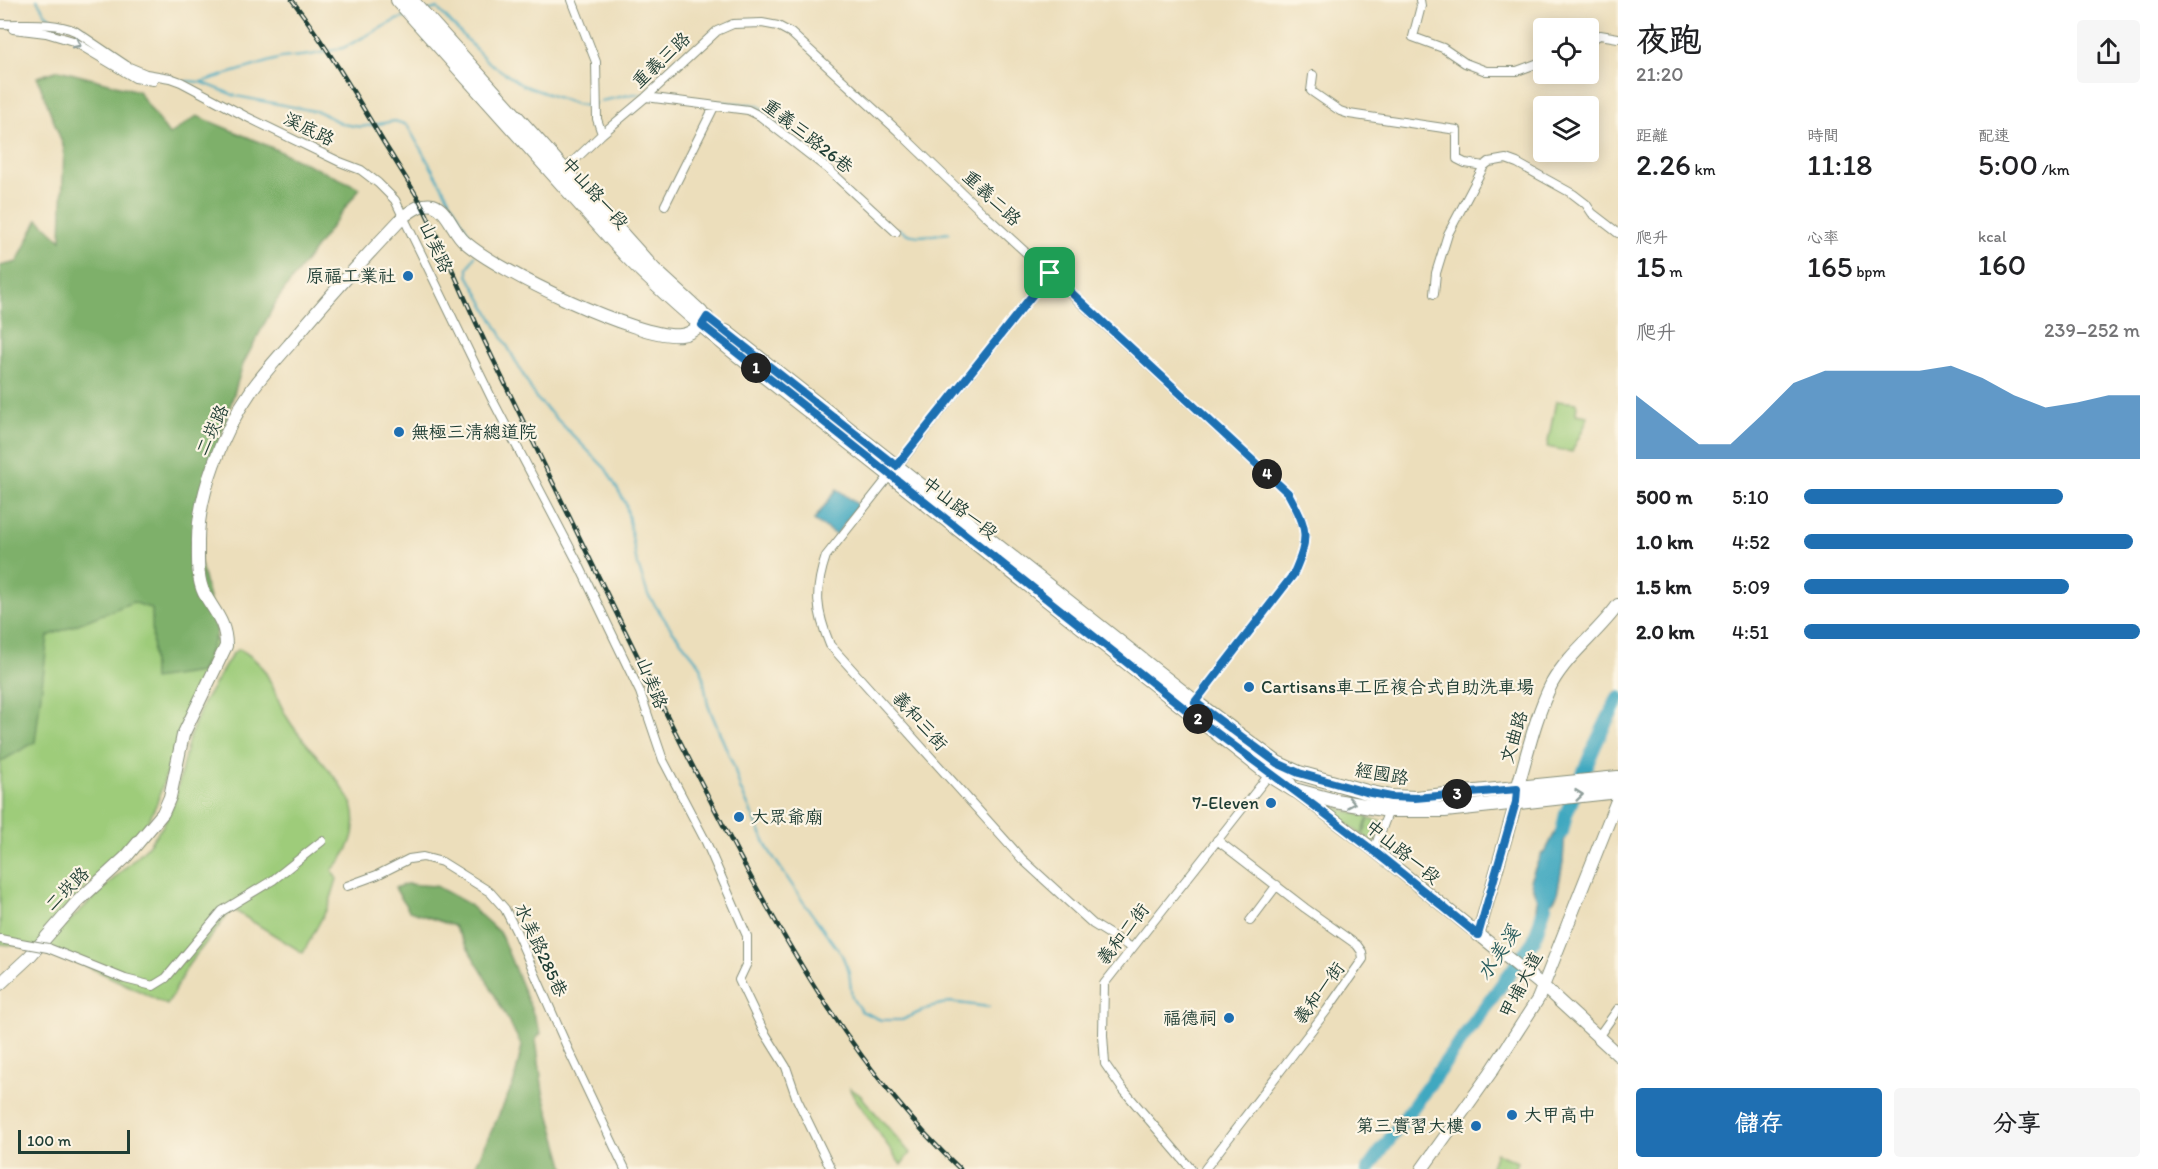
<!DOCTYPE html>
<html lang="zh-TW">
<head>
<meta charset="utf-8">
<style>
	body { margin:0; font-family:Itim,"LXGW WenKai TC",sans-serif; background:#f6f6f6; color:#202124; height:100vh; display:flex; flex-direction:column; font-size:22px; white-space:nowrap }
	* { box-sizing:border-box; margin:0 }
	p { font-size:20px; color:#757577 }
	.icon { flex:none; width:33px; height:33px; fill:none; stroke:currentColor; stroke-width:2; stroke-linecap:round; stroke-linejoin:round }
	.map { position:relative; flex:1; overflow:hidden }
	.drawer { display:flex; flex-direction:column; background:#fff; width:540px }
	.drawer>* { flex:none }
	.buttons { position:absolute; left:1533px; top:18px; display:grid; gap:12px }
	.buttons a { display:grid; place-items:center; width:66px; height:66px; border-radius:6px; background:#fff; box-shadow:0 3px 15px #0003; font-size:30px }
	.scale { position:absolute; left:18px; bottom:15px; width:112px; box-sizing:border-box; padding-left:6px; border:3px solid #1f3d34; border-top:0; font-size:16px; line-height:21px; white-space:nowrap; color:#1f3d34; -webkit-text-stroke:4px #fcf5e5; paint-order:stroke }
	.pin { position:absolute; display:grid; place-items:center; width:51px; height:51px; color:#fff; margin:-26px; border-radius:12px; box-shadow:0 3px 9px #0006 }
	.km { position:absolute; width:30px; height:30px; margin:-15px; border-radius:50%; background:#222; color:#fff; font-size:16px; line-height:30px; text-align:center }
	.round { display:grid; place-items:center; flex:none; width:63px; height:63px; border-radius:6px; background:#f6f6f6 }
	.overview { display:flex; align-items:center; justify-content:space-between; height:102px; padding:0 18px }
	h1 { font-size:33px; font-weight:600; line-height:45px }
	.figures { display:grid; grid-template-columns:repeat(3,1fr); gap:9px; height:102px; padding:6px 18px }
	.figures div { display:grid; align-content:center }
	.figures b { font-size:30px; font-weight:600 }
	.figures small { font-size:16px; font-weight:400 }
	.figures p { font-size:16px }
	.chart { height:168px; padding:12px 18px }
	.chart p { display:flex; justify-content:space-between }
	.chart svg { width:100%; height:108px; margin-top:6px; fill:#1f6fb2; opacity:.7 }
	.primary-button { display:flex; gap:12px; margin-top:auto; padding:12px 18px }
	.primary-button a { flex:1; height:69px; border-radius:6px; background:#1f6fb2; color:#fff; font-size:24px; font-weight:600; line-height:69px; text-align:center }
	.primary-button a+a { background:#f6f6f6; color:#202124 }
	ul { padding:0 18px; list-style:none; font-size:20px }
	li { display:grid; grid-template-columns:96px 72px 1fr; align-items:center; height:45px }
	li i { height:15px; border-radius:8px; background:#1f6fb2 }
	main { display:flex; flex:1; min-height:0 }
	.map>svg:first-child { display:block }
	.green { fill:#9ecc7a; stroke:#5e8457; stroke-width:1.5 }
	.forest { fill:#7eb06a; stroke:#4e764f; stroke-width:1.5 }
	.water { fill:#40a8c0; stroke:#30727a; stroke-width:1.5 }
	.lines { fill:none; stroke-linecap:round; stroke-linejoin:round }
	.stream { stroke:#40a8c0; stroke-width:2 }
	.river { stroke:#40a8c0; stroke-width:14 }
	.street-casing { stroke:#868e78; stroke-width:10 }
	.secondary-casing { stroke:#868e78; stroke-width:14 }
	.primary-casing { stroke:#868e78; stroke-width:16 }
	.street { stroke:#fff; stroke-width:8 }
	.secondary { stroke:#fff; stroke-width:12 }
	.primary { stroke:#fff; stroke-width:14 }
	.rail-casing { stroke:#1f3d34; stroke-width:4.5 }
	.rail { stroke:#fcf5e5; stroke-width:2; stroke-dasharray:7; stroke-linecap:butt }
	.street-bridge-casing { stroke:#868e78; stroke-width:10; stroke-linecap:butt }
	.street-bridge { stroke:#fff; stroke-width:8 }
	.oneway { stroke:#8f9e9a }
	.route-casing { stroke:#fff; stroke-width:12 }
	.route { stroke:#1f6fb2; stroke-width:8 }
	.poi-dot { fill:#1f6fb2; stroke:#fcf5e5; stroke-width:2 }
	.labels { text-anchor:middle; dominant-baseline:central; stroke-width:4.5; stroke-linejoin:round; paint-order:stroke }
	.street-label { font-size:18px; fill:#1f3d34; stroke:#fcf5e5 }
	.poi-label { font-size:18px; fill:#1f3d34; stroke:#fcf5e5; text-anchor:end }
	.water-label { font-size:20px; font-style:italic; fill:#295d5e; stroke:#fcf5e5 }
</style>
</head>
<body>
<main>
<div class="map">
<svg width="1618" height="1169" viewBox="0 0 1618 1169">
	<rect width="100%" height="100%" fill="#fcf5e5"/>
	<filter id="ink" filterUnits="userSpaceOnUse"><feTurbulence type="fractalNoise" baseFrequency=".0167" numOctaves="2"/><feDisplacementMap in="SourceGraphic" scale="12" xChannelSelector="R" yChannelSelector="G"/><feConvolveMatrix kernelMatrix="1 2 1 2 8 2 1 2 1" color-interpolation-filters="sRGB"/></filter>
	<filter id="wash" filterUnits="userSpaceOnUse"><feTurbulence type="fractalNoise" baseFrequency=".008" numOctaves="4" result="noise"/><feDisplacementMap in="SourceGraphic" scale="24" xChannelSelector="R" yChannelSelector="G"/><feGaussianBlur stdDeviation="1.35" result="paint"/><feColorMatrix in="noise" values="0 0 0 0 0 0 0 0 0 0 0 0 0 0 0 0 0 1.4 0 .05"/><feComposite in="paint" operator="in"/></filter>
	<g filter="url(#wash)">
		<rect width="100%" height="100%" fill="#ecdebb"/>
		<!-- green -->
		<path class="green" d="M1556,401l21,2 -1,11 12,2c-3,13 -11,23 -16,36l-25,-5z
			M137,589l75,38 6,18 -6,22 -31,61 -24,75 -12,24 -37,40 -24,22 -39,41 14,1 88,-84 15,-20 12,-24 15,-65 14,-35 30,-50 6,-4c34,17 32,44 51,73 15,24 60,65 64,90 3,24 -6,42 -22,58l5,9 -8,26 -26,48 -69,-43 -3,1 -42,53 -22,41c-53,-26 -108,-58 -167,-61v-200l39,-113z
			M1328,805l40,12 -6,18 -35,-27z
			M1369,819l14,3 -8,21 -12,-8z
			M850,1088l10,7 50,58 -9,12 -50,-73z
			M1496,1153l21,9 -3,7h-24z"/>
		<!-- forest -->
		<path class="forest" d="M59,70l79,21 31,44 28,-19 60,25 103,47 -83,112 -34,64 -44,144 1,53 17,71 -16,40 -48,7 -1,-70 -19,-7 -85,34 -13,106 -35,20v-496l17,-4 21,-43 23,21 3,-92 -27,-71z
			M406,884l30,2 31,17 33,30 41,100 -5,6 7,53 22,77h-91l40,-87 8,-36 -41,-76 -27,-44 -45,-15 -14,-23z"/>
		<!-- water -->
		<path class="water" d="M837,489l21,16 -22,30 -22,-15z
			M1566,814l-3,48 -6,33 -17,27 -4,-13 1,-9 -7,-20 11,-26 4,-2 17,-33z"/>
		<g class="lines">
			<!-- stream -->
			<path class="stream" d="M37,0l8,13 11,10
				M428,11l9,-3 50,53 35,24 54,19 12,2 7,-3
				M186,81l15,1 35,14 84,16 22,12 19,3 34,-6 12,4 68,119
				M201,82l80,-24 30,-3 32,-7 53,-28 10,-3
				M601,101l33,-7 11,1
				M707,101l50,4 7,5 16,17
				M898,228c13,13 35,6 52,5
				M475,255l-7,13v7l68,123 70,71 20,35 10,55 12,36 24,35 29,36 7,39 26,62 6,21 28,61 36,54 38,52 7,17 3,26 9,13 20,9h21l31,-14 17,-4 39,5"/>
			<!-- river -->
			<path class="river" d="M1562,832l4,-18 29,-69 23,-47
				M1368,1169l166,-229 11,-34"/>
		</g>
	</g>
	<g filter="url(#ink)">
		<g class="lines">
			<defs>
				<path id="street" d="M572,0l24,62 1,57 5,15
					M1420,0l1,6 -8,31 30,11 22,15 21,8h31l27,-10
					M0,24c24,1 53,-3 75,7l52,35 19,8 24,4 11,4 64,34 95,46 21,8 17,13 17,17 97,199 85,162 63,131 23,68 43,82 41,94v27l-8,17 24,50 23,37 11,32 34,70
					M13,29l33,4 27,8 62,37 18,3
					M1588,41l12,-6 18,3
					M1313,75l-2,16 29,20 9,3 108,16v29l8,4 19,3 5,-4 17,-3 11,4 56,31 13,10 6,9 26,20
					M646,97l102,13 12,6 68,53 68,63
					M561,173l41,-39 44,-37 71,-66 16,-7 29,-1 16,3 13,7 107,98 87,84 303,278c20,36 22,44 5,82l-98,127
					M665,205l49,-98
					M1050,273l-224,283c-12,35 -10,55 4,89l192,214 71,65 39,24
					M1434,294l2,-21 12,-39 36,-68
					M1374,850l15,-40
					M347,886l30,-11 32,-16 14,-2 19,5 48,30 15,17 11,22 52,118 57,120
					M1250,921l27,-36
					M0,939l26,5
					M48,948l77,31 28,7 13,-8 56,-67 51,-31 49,-39
					M1598,1037l20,-28
					M1191,1169l-70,-82 -16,-23 -2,-29 1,-51 168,-213
					M1205,1169l122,-159 36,-51 -1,-7 -5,-7 -52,-37 -88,-68"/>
				<path id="secondary" d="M1277,763l17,27 80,60 170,137 74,68
					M1478,935l38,-133 1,-13c10,-34 19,-75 35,-106 17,-30 46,-50 66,-78
					M0,984l29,-27 48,-55 49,-45 37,-44 7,-16 13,-62 43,-89c0,-24 -11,-33 -22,-53 -7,-14 -6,-34 -6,-49 -1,-49 25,-113 53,-153 11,-16 25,-31 38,-46 36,-44 75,-87 115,-129 8,-5 18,-14 29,-11 15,5 20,27 32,37 32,29 175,98 216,93 10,-1 21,-10 26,-18
					M1422,1169l69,-97 47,-73 80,-201"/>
				<path id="primary" d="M398,0l227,254c73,75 159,136 240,201 134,107 270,214 405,320l24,15 41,11 54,9h56l173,-19
					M411,0l243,270 47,43
					M726,332l469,370 82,61 22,10 68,19 24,5 24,1 203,-20"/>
			</defs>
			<!-- street casing -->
			<use href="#street" class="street-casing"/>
			<!-- secondary casing -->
			<use href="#secondary" class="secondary-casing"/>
			<!-- primary casing -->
			<use href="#primary" class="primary-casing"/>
			<!-- street -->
			<use href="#street" class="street"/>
			<!-- secondary -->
			<use href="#secondary" class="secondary"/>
			<!-- primary -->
			<use href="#primary" class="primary"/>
			<defs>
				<path id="rail" d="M292,0c34,45 63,94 92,143 13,21 27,42 39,64 25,50 46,103 71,154 70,144 139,290 213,433 66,129 146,274 253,375"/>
			</defs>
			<!-- rail casing -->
			<use href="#rail" class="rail-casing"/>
			<!-- rail -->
			<use href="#rail" class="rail"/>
			<defs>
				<path id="street-bridge" d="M26,944l22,4"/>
			</defs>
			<!-- street-bridge casing -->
			<use href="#street-bridge" class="street-bridge-casing"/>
			<!-- street-bridge -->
			<use href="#street-bridge" class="street-bridge"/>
		</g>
		<!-- one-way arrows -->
		<defs><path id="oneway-chevron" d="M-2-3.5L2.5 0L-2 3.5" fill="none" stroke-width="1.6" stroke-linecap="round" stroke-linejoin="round" transform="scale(1.5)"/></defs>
		<g class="oneway">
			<use href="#oneway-chevron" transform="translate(77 44) rotate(27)"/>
			<use href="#oneway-chevron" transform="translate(1579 795) rotate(-6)"/>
			<use href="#oneway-chevron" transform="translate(1351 803) rotate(10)"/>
		</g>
	</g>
	<g class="lines" filter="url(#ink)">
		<defs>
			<path id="route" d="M1050,273l238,220c20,36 22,44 5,82l-98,127 82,61 22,10 67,19 25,5 24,1 102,-9 -1,13 -38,133c-36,-29 -71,-58 -107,-86 -60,-47 -122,-91 -182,-137l-487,-387 5,-8 189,149z"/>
		</defs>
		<!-- route casing -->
		<use href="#route" class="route-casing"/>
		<!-- route -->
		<use href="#route" class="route"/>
	</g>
	<!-- markers -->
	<g class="poi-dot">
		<circle cx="408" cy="276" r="6"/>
		<circle cx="399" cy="432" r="6"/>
		<circle cx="1249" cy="687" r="6"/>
		<circle cx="1271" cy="803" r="6"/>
		<circle cx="739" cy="817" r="6"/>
		<circle cx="1229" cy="1018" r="6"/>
		<circle cx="1512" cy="1115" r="6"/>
		<circle cx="1476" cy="1126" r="6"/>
	</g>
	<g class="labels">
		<!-- street labels -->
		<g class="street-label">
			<text transform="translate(661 60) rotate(-43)">重義三路</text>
			<text transform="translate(309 129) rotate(26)">溪底路</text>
			<text transform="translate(808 136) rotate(38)">重義三路26巷</text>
			<text transform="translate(595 193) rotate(48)">中山路一段</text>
			<text transform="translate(992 198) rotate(43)">重義二路</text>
			<text transform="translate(436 247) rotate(65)">山美路</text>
			<text transform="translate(212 430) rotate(-65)">二崁路</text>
			<text transform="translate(960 508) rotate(38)">中山路一段</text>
			<text transform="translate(652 683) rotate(68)">山美路</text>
			<text transform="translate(920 721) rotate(48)">義和三街</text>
			<text transform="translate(1514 737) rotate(-73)">文曲路</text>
			<text transform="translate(1382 774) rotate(10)">經國路</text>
			<text transform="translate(1403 852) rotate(39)">中山路一段</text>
			<text transform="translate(67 889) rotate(-45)">二崁路</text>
			<text transform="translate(1123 934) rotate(-52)">義和二街</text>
			<text transform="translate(541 950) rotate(65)">水美路285巷</text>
			<text transform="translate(1521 985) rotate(-63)">甲埔大道</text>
			<text transform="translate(1319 993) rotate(-53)">義和一街</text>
		</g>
		<!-- poi labels -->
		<g class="poi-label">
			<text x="396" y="276">原福工業社</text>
			<text x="411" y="432" text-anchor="start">無極三清總道院</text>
			<text x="1261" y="687" text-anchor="start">Cartisans車工匠複合式自助洗車場</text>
			<text x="1259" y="803">7-Eleven</text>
			<text x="751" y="817" text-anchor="start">大眾爺廟</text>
			<text x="1217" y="1018">福德祠</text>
			<text x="1524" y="1115" text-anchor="start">大甲高中</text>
			<text x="1464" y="1126">第三實習大樓</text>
		</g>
		<!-- water labels -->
		<g class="water-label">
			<text transform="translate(1498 953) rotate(-56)">水美溪</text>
		</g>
	</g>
</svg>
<div class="buttons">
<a><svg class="icon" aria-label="locate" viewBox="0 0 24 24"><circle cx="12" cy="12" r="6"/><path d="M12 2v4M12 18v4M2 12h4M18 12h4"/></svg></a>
<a><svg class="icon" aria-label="layers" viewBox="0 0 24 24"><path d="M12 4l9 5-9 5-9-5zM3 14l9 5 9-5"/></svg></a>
</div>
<div class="scale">100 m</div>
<div class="pin" style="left:1050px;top:273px;background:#1e9e55"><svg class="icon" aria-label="arrive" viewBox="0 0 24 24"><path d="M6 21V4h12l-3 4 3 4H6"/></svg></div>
<b class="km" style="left:756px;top:368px">1</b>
<b class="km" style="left:1198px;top:719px">2</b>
<b class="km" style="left:1457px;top:794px">3</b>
<b class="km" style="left:1267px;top:474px">4</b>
</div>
<section class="drawer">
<div class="overview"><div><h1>夜跑</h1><p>21:20</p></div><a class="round"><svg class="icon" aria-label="share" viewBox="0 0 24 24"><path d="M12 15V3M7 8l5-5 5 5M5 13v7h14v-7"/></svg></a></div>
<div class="figures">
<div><p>距離</p><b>2.26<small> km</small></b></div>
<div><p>時間</p><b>11:18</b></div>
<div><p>配速</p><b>5:00<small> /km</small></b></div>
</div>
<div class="figures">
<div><p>爬升</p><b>15<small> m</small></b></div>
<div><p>心率</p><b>165<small> bpm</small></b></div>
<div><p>kcal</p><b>160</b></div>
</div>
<div class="chart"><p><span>爬升</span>239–252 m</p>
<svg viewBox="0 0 160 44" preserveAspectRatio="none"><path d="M0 44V18L10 28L20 38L30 38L40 26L50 13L60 8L70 8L80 8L90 8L100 6L110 11L120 18L130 23L140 21L150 18L160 18V44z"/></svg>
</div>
<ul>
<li><b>500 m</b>5:10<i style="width:77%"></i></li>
<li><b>1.0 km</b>4:52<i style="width:98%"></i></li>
<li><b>1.5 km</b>5:09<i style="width:79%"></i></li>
<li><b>2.0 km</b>4:51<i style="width:100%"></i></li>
</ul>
<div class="primary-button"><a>儲存</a><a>分享</a></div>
</section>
</main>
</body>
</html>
